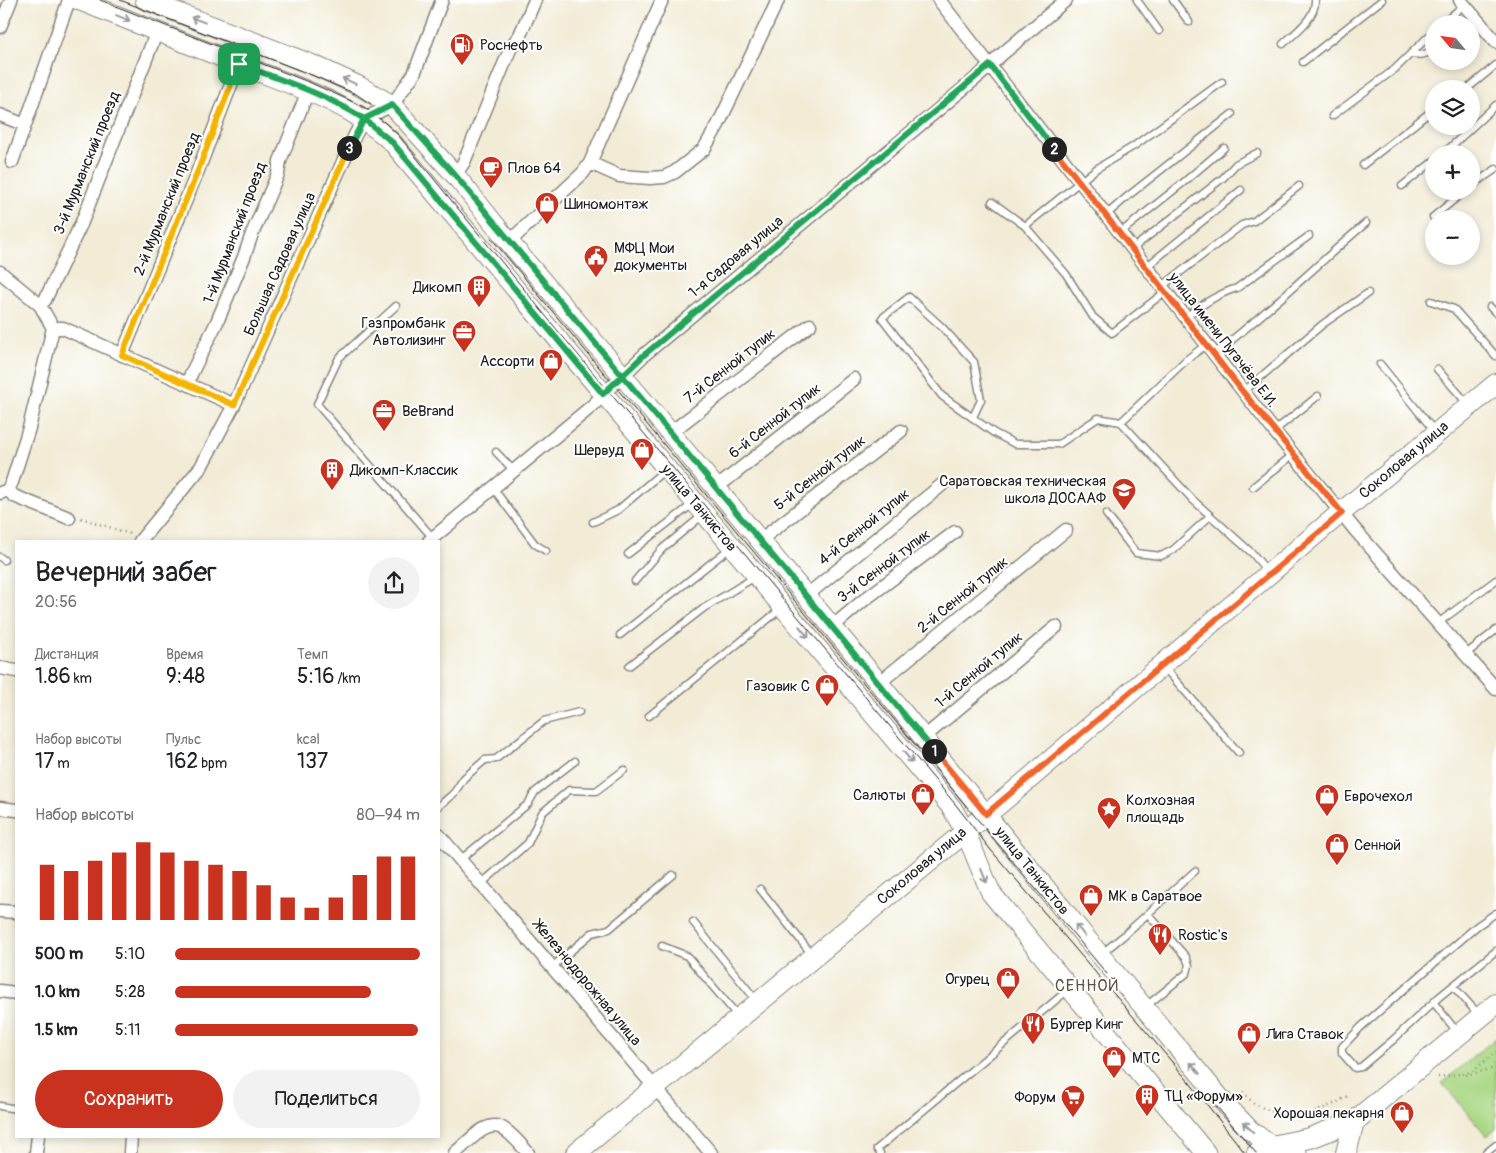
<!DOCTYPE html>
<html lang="ru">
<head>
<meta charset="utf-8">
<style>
	body { margin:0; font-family:Pangolin,sans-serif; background:#f2f2f2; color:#202124; height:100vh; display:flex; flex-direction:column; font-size:19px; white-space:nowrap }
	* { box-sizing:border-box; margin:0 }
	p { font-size:16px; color:#757577 }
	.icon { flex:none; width:28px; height:28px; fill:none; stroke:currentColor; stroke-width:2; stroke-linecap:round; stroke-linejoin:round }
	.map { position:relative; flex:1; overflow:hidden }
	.details { position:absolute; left:15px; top:540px; width:425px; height:598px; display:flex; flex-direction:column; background:#fff; border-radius:0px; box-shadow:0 2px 8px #0003 }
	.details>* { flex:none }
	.needle { width:32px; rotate:299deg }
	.buttons { position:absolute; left:1425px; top:15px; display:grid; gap:10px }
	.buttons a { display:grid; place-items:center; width:55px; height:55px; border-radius:50%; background:#fff; box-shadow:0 2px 8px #0003; font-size:25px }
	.pin { position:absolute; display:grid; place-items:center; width:42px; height:42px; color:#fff; margin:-21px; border-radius:10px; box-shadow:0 2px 8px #0006 }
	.km { position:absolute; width:25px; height:25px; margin:-12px; border-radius:50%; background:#222; color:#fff; font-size:14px; line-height:25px; text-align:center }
	.round { display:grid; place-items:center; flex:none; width:52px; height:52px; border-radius:26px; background:#f2f2f2 }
	.summary { display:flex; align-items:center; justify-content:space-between; height:85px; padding:0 20px }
	h1 { font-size:28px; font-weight:600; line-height:38px }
	.figures { display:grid; grid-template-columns:repeat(3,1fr); gap:8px; height:85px; padding:5px 20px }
	.figures div { display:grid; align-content:center }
	.figures b { font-size:21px; font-weight:600 }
	.figures small { font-size:14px; font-weight:400 }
	.figures p { font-size:14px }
	.chart { height:140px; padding:10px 20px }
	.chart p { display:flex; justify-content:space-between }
	.chart svg { width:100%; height:90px; margin-top:5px; stroke:#c8321e; stroke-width:6 }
	.button { display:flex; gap:10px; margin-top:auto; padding:10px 20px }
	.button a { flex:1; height:58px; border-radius:30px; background:#c8321e; color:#fff; font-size:20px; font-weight:600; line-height:58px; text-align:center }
	.button a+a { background:#f2f2f2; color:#202124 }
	ul { padding:0 20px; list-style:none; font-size:16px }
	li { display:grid; grid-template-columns:80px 60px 1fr; align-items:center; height:38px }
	li i { height:12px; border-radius:6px; background:#c8321e }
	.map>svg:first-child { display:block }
	.green { fill:#aad885; stroke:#637a50 }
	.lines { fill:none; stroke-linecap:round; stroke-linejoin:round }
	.lane-casing { stroke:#87847a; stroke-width:9 }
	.street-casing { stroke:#87847a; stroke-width:15 }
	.secondary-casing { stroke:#87847a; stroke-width:21 }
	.primary-casing { stroke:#87847a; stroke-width:22 }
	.path { stroke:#87847a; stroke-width:2.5; stroke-dasharray:1 4; stroke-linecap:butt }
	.lane { stroke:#fff; stroke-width:6 }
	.street { stroke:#fff; stroke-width:12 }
	.secondary { stroke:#fff; stroke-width:19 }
	.primary { stroke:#fff; stroke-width:20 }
	.tram { stroke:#1c1c1c; stroke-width:1 }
	.oneway { stroke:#999 }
	.split-1-casing { stroke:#fff; stroke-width:10 }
	.split-2-casing { stroke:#fff; stroke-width:10 }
	.split-3-casing { stroke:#fff; stroke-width:10 }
	.split-4-casing { stroke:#fff; stroke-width:10 }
	.split-1 { stroke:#22a559; stroke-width:6 }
	.split-2 { stroke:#f0652b; stroke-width:6 }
	.split-3 { stroke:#22a559; stroke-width:6 }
	.split-4 { stroke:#f5b400; stroke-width:6 }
	.labels { text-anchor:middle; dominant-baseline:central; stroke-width:4; stroke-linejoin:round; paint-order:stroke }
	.poi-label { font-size:15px; fill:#1c1c1c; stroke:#fff; text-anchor:start }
	.street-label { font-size:15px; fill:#1c1c1c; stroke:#fff }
	.neighbourhood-label { font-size:16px; letter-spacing:1px; fill:#625141; stroke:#fff }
</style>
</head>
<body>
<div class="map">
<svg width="1496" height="1153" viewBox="0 0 1496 1153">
	<rect width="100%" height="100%" fill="#fff"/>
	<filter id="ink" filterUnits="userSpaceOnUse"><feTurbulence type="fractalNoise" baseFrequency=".02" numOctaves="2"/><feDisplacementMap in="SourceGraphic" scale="10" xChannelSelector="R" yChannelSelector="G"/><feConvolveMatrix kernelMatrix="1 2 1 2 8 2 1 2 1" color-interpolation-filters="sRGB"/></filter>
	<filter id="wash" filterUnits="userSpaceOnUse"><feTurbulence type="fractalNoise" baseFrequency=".0096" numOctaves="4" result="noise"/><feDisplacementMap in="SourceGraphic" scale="20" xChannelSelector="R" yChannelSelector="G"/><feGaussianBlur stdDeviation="1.12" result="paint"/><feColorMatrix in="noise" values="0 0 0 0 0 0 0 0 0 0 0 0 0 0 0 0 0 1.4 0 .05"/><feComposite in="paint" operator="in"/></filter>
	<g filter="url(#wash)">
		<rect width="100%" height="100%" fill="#f2ecd7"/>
		<!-- green -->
		<path class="green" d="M1496,1038v91l-9,7 -45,-53z"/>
	</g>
	<g filter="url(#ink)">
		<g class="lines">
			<defs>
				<path id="lane" d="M1137,0l22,31
					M1173,0l16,22
					M1442,24l22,-19
					M1283,44c12,-11 33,-26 32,-44
					M1411,53c9,4 14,1 23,-3
					M1303,62l79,-62
					M1467,89l29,-24
					M1332,116l63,-47 39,-38
					M1443,154l53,-49
					M1363,165l71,-56
					M1402,186l32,-25
					M1471,186l25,-17
					M992,202l33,24 41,48 27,43 19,16 53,-41
					M1106,215l22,-19 104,-82
					M1433,217l32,-26
					M1025,226l71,-57 38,-23 88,-64
					M1120,233l64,-51 40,-34
					M1132,249l91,-71 13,-14 21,-11
					M1146,267l95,-77
					M1161,287l81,-62 12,-4 45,-35
					M1431,301l23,8 42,47
					M396,306l-57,52 -22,46 116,134
					M1490,307l6,6
					M1185,317c17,-12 32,-23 52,-29l72,-52
					M1214,354c53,-40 101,-88 152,-131
					M1380,364l55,68
					M1437,369l30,34
					M1243,392l80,-68 45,-31
					M973,417l8,-17 -7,-38 -32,-35 -33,-30 -27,21 60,78 52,37 21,11h44l39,-26 23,4 72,78 60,54 14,17
					M1121,422l65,-62 20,-15
					M1274,431l44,-35
					M496,452l18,19
					M1253,487l41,-33
					M493,488l42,56 11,7
					M1106,514l30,39 25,3 12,-6 37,-34
					M593,522l25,-12 48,-41
					M628,554l66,-51
					M0,557l4,3
					M635,581l27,-32 41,-34
					M1438,623l58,-43
					M620,635l110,-87
					M1466,654l30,-24
					M629,666l75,-58 51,-31
					M1163,666l76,87
					M649,716l133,-108
					M439,806l15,-13 10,-15 21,-18 11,-1 48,-38 35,-9
					M460,860l68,-56 7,-12 40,-31
					M481,884l47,-41 14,-30 27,-23 27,1 28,-21
					M760,889l53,67
					M1496,913l-19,13 -116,101 -19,20v6l13,15 6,-1 32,-27 46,-43 57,-46
					M693,922l63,78
					M662,946l25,10 50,59
					M1101,954l21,-17 73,-66
					M552,967l40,-34 17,-4 64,-54
					M1453,986l27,30
					M1434,1003l24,30
					M1145,1007l42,-34 2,-8 -3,-8 -38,-43
					M0,1106l16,3
					M880,1153l-3,-4 191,-159
					M1486,1153l10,-8"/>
				<path id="street" d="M939,0l335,431 82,100 140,158
					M1460,0l36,42
					M0,27l11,-27
					M0,115l25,10
					M12,162l57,-162
					M590,163l29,13 31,2 14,-1 11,-5 29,-23 14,-24 60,-125
					M455,175l9,-13 47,-115 9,-12 15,-35
					M509,242l74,-69 7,-10 72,-163
					M0,272l40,33 13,23h10l171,77
					M40,305l5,-5 37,-78 75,-191
					M122,355l75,-182 42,-109
					M188,384l3,-10 26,-52 27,-65 8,-23 26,-60 2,-13 28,-70
					M670,433l140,-108
					M716,488l138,-109
					M8,490l4,-8 17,-54 24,-100
					M0,493l8,-3 6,6 55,22
					M140,541l61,-74 33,-62 121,-270 9,-16 28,-14 22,-31 28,-74
					M429,541l163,-135 52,-51 337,-281 20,-19 65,-55
					M759,541l142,-110
					M806,596l137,-112
					M832,627l32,-27 91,-68
					M0,668l16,3
					M879,683l187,-153
					M923,738l133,-111
					M0,808l16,2
					M439,835l272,318
					M0,911l16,1
					M0,991l16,2
					M36,1153l2,-17
					M130,1153l1,-17
					M455,1153c13,-10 33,-37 50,-23 9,6 16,15 23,23"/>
				<path id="secondary" d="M78,0c54,21 108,43 163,65 53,21 108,37 151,77l560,666 13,23 26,62 215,260
					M145,0l171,66 43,20 33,19 63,70 54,67 97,114 273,327 221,272 127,151 24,25 21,15 25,7"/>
				<path id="primary" d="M576,1153l440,-363 309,-264 171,-142
					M1257,1153l15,-7 38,-8 46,-18
					M1346,1153l7,-27 3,-6 140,-116"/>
			</defs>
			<!-- lane casing -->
			<use href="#lane" class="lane-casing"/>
			<!-- street casing -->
			<use href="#street" class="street-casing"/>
			<!-- secondary casing -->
			<use href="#secondary" class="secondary-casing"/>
			<!-- primary casing -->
			<use href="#primary" class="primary-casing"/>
			<!-- path -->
			<path class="path" d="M81,518l49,16
				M1466,1075l30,-7
				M1438,1077l29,-4 7,-3 22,-18
				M1243,1092l11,12 29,12 13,1 19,-5 21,-9 13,-8"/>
			<!-- lane -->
			<use href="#lane" class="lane"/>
			<!-- street -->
			<use href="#street" class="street"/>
			<!-- secondary -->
			<use href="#secondary" class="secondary"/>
			<!-- primary -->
			<use href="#primary" class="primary"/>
			<!-- tram -->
			<path class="tram" d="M100,0l211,83 42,19 11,5 20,15 14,13 160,196 398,474 34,44 200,234 55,70
				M120,0l194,76 42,18 15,10
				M491,238l616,736
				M1212,1101l44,52"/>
		</g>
		<!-- one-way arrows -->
		<defs><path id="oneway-shaft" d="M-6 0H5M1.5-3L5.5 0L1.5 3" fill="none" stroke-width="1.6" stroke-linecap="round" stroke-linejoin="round" transform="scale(1.25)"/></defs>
		<g class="oneway">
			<use href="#oneway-shaft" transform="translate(123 18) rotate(22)"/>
			<use href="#oneway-shaft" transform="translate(198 20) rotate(-159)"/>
			<use href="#oneway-shaft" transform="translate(349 81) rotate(-156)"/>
			<use href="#oneway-shaft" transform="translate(804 632) rotate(50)"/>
			<use href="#oneway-shaft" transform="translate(908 757) rotate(50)"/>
			<use href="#oneway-shaft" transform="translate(984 876) rotate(68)"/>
			<use href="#oneway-shaft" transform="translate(1080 930) rotate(-129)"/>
			<use href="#oneway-shaft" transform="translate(1195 1068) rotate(-130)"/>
			<use href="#oneway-shaft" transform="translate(1248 1127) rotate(-136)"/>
		</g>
	</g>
	<g class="lines" filter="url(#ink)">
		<defs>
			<path id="split-1" d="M239,64c42,16 87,30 125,55l28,-14 63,70 377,452 102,124"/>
			<path id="split-2" d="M934,751l52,63 356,-301 -99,-121 -189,-243"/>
			<path id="split-3" d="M349,148l15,-29 28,23 211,252 41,-39 346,-290 64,84"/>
			<path id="split-4" d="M239,64l-42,109 -75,182 112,50 115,-257"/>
		</defs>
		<!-- split-1 casing -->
		<use href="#split-1" class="split-1-casing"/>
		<!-- split-2 casing -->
		<use href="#split-2" class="split-2-casing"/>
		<!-- split-3 casing -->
		<use href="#split-3" class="split-3-casing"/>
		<!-- split-4 casing -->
		<use href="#split-4" class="split-4-casing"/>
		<!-- split-1 -->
		<use href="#split-1" class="split-1"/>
		<!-- split-2 -->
		<use href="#split-2" class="split-2"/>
		<!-- split-3 -->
		<use href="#split-3" class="split-3"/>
		<!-- split-4 -->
		<use href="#split-4" class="split-4"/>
	</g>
	<!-- icons -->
	<defs>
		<symbol id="fuel-pin" viewBox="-11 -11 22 30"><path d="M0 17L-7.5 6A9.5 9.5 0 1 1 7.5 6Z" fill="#c8321e" stroke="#fff"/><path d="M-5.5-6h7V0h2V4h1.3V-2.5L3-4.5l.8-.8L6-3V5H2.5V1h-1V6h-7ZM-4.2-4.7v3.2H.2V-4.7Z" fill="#fff"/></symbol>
		<symbol id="cafe-pin" viewBox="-11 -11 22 30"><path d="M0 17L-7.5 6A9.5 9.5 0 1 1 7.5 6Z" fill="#c8321e" stroke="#fff"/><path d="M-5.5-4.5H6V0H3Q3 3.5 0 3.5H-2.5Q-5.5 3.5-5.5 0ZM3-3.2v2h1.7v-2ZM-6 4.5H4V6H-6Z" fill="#fff"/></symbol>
		<symbol id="shop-pin" viewBox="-11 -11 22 30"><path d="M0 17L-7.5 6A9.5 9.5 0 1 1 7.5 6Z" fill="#c8321e" stroke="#fff"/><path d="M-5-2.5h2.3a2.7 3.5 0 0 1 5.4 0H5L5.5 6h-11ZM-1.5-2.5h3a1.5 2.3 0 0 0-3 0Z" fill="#fff"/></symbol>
		<symbol id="civic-pin" viewBox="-11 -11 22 30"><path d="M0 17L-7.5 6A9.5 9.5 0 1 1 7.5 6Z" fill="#c8321e" stroke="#fff"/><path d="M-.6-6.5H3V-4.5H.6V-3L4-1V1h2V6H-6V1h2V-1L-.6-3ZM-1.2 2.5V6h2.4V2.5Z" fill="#fff"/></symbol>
		<symbol id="building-pin" viewBox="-11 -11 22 30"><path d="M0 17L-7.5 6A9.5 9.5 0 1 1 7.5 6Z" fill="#c8321e" stroke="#fff"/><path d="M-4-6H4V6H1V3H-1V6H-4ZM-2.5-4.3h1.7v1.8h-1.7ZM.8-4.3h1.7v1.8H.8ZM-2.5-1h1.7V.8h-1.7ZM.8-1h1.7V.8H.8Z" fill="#fff"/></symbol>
		<symbol id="office-pin" viewBox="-11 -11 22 30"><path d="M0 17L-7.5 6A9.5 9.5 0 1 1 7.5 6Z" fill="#c8321e" stroke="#fff"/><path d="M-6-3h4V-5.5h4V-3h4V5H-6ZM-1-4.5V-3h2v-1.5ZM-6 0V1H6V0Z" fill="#fff"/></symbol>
		<symbol id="university-pin" viewBox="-11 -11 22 30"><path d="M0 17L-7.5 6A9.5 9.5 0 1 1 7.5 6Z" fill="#c8321e" stroke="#fff"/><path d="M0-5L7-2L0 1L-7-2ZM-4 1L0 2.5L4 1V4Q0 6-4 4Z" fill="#fff"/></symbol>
		<symbol id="sight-pin" viewBox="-11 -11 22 30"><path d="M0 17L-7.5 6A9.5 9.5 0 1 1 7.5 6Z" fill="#c8321e" stroke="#fff"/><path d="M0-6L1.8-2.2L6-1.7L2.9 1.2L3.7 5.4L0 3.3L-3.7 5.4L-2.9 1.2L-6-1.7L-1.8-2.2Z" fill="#fff"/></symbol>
		<symbol id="restaurant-pin" viewBox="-11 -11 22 30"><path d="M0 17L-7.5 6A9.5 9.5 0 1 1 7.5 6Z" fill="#c8321e" stroke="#fff"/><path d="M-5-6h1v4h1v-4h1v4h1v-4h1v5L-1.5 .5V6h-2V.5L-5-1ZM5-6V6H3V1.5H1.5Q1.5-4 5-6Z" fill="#fff"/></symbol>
		<symbol id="supermarket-pin" viewBox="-11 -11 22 30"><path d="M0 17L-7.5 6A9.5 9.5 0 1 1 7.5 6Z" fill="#c8321e" stroke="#fff"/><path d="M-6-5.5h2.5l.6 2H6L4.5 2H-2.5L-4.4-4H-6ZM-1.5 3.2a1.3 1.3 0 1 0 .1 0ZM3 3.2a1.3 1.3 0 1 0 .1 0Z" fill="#fff"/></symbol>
	</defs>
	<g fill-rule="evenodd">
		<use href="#fuel-pin" x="448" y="31" width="28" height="38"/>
		<use href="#cafe-pin" x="477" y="154" width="28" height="38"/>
		<use href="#shop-pin" x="533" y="190" width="28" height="38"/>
		<use href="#civic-pin" x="582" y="243" width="28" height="38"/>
		<use href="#building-pin" x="465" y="273" width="28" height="38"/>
		<use href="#office-pin" x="450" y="318" width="28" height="38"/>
		<use href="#shop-pin" x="537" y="347" width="28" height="38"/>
		<use href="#office-pin" x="370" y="397" width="28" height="38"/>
		<use href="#shop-pin" x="628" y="436" width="28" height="38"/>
		<use href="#building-pin" x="318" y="456" width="28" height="38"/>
		<use href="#university-pin" x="1110" y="476" width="28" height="38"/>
		<use href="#shop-pin" x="813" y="672" width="28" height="38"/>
		<use href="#shop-pin" x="909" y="781" width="28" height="38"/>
		<use href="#shop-pin" x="1313" y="782" width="28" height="38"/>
		<use href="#sight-pin" x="1095" y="795" width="28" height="38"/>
		<use href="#shop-pin" x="1323" y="831" width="28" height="38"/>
		<use href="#shop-pin" x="1077" y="882" width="28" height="38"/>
		<use href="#restaurant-pin" x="1146" y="921" width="28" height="38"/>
		<use href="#shop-pin" x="994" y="965" width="28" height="38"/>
		<use href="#restaurant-pin" x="1019" y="1010" width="28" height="38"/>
		<use href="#shop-pin" x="1235" y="1020" width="28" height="38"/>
		<use href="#shop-pin" x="1100" y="1044" width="28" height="38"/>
		<use href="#building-pin" x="1133" y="1082" width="28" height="38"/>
		<use href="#supermarket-pin" x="1059" y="1083" width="28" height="38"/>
		<use href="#shop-pin" x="1388" y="1099" width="28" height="38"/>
	</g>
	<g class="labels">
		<!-- poi labels -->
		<g class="poi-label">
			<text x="480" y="45">Роснефть</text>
			<text x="508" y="168">Плов 64</text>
			<text x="564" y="204">Шиномонтаж</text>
			<text x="614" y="248">МФЦ Мои<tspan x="614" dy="17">документы</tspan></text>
			<text x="462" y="287" text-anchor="end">Дикомп</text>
			<text x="446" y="323" text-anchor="end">Газпромбанк<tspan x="446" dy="17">Автолизинг</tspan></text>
			<text x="534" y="361" text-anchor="end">Ассорти</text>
			<text x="402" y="411">BeBrand</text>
			<text x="624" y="450" text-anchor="end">Шервуд</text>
			<text x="350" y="470">Дикомп-Классик</text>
			<text x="1106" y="481" text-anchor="end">Саратовская техническая<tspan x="1106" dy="17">школа ДОСААФ</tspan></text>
			<text x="810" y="686" text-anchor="end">Газовик С</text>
			<text x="906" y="795" text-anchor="end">Салюты</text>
			<text x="1344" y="796">Еврочехол</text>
			<text x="1126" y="800">Колхозная<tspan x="1126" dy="17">площадь</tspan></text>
			<text x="1354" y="845">Сенной</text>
			<text x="1108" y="896">МК в Саратвое</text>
			<text x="1178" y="935">Rostic's</text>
			<text x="990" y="979" text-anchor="end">Огурец</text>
			<text x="1050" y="1024">Бургер Кинг</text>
			<text x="1266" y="1034">Лига Ставок</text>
			<text x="1132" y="1058">МТС</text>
			<text x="1164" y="1096">ТЦ «Форум»</text>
			<text x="1056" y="1097" text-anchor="end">Форум</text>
			<text x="1384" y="1113" text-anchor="end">Хорошая пекарня</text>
		</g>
		<!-- street labels -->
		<g class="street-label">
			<text transform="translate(87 163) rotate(-68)">3-й Мурманский проезд</text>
			<text transform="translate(167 204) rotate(-68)">2-й Мурманский проезд</text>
			<text transform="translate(235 233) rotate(-69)">1-й Мурманский проезд</text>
			<text transform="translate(736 257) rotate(-40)">1-я Садовая улица</text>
			<text transform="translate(280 264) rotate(-66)">Большая Садовая улица</text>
			<text transform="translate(1223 340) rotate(52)">улица имени Пугачёва Е.И.</text>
			<text transform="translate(730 366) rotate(-38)">7-й Сенной тупик</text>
			<text transform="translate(775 421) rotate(-38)">6-й Сенной тупик</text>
			<text transform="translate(1404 460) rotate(-40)">Соколовая улица</text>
			<text transform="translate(820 473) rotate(-38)">5-й Сенной тупик</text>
			<text transform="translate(699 508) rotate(50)">улица Танкистов</text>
			<text transform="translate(864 527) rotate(-39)">4-й Сенной тупик</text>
			<text transform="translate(884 566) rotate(-37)">3-й Сенной тупик</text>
			<text transform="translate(963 595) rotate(-39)">2-й Сенной тупик</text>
			<text transform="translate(979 670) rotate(-40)">1-й Сенной тупик</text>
			<text transform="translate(922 866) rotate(-40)">Соколовая улица</text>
			<text transform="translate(1032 871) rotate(51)">улица Танкистов</text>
			<text transform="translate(587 983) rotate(50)">Железнодорожная улица</text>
		</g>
		<!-- neighbourhood labels -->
		<g class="neighbourhood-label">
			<text x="1087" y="986">СЕННОЙ</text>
		</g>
	</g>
</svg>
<div class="buttons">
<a><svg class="needle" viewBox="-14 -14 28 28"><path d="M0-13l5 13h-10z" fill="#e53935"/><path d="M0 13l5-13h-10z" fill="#757577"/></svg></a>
<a><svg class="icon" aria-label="layers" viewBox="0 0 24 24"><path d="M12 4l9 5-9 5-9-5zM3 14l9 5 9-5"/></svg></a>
<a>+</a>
<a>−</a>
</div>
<div class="pin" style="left:239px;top:64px;background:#1e9e55"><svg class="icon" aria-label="arrive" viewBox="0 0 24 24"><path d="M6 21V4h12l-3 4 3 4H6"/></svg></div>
<b class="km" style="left:934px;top:751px">1</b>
<b class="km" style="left:1054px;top:149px">2</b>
<b class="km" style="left:349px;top:148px">3</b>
<section class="details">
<div class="summary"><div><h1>Вечерний забег</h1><p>20:56</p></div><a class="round"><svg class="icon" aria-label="share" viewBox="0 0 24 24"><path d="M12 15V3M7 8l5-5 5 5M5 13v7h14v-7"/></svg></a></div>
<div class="figures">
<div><p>Дистанция</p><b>1.86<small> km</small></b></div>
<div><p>Время</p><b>9:48</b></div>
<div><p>Темп</p><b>5:16<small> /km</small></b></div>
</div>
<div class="figures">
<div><p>Набор высоты</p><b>17<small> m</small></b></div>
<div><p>Пульс</p><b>162<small> bpm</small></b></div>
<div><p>kcal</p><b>137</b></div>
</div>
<div class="chart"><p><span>Набор высоты</span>80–94 m</p>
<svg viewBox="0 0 160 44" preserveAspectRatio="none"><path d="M5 44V17M15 44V20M25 44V15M35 44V11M45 44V6M55 44V11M65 44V15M75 44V17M85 44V20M95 44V27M105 44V33M115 44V38M125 44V33M135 44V22M145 44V13M155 44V13"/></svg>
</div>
<ul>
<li><b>500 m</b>5:10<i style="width:100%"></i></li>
<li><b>1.0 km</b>5:28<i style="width:80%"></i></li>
<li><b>1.5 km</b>5:11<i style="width:99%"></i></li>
</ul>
<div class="button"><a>Сохранить</a><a>Поделиться</a></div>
</section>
</div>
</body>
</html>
